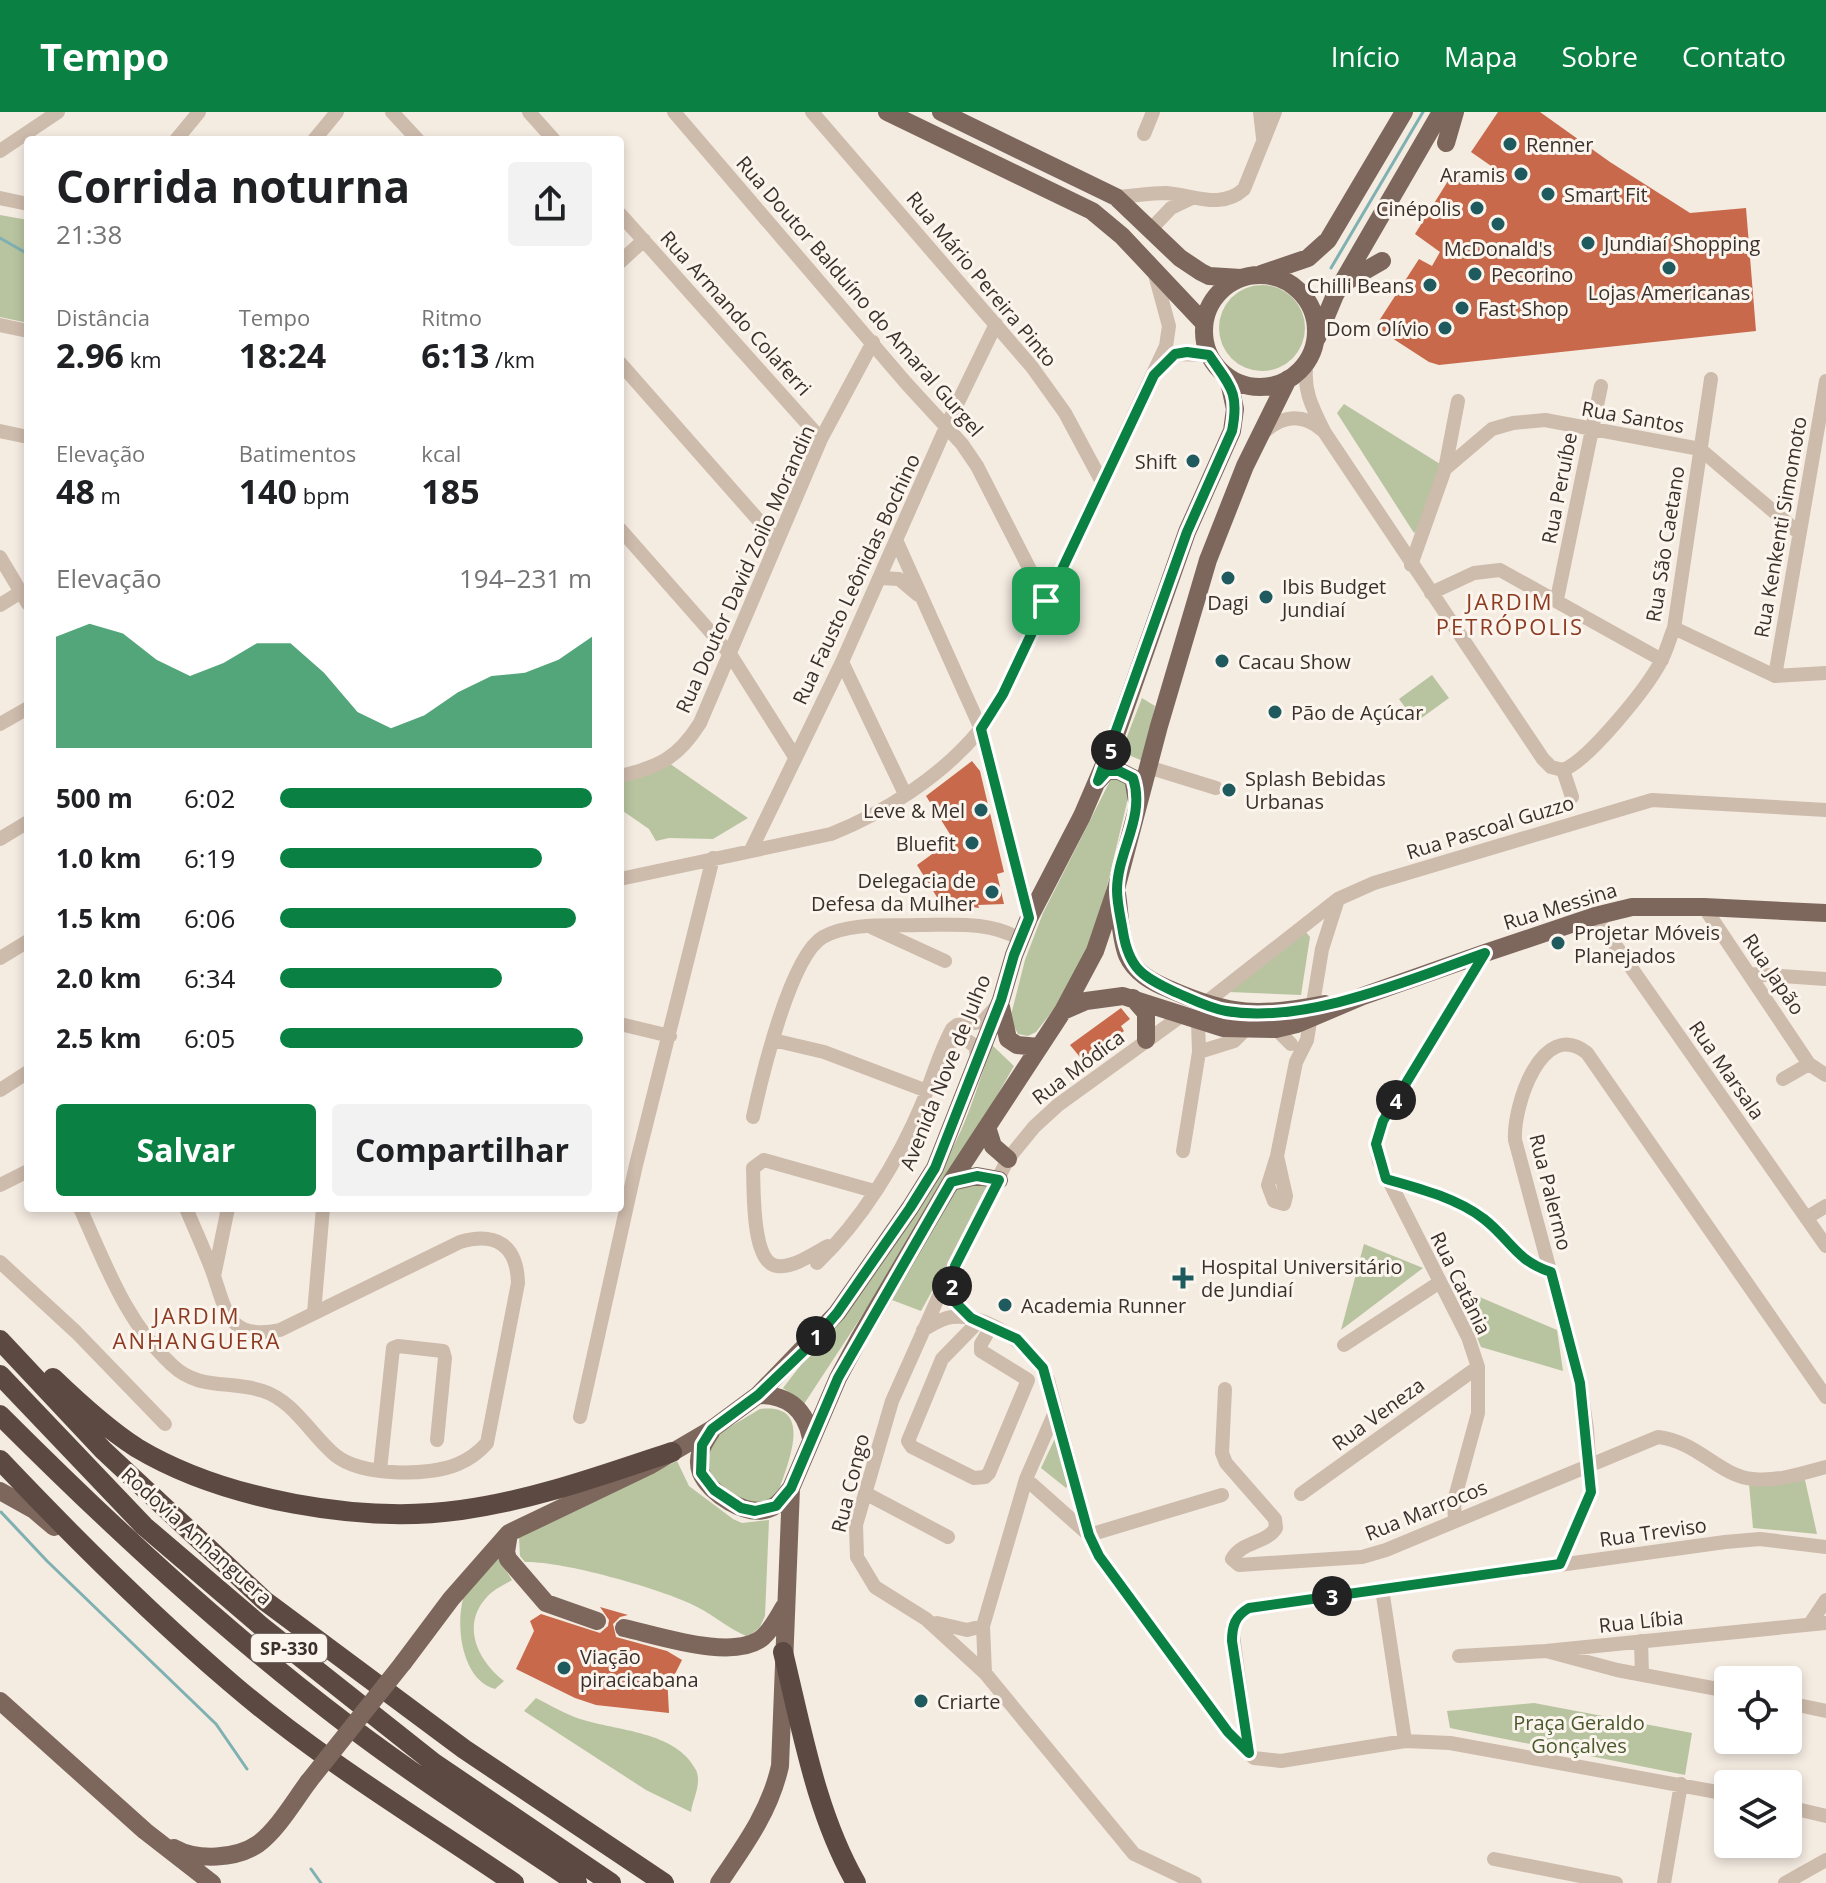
<!DOCTYPE html>
<html lang="pt">
<head>
<meta charset="utf-8">
<style>
	body { margin:0; font-family:"Open Sans",sans-serif; background:#f2f2f2; color:#202124; height:100vh; display:flex; flex-direction:column; font-size:30px; white-space:nowrap }
	* { box-sizing:border-box; margin:0 }
	p { font-size:26px; color:#757577 }
	.icon { flex:none; width:44px; height:44px; fill:none; stroke:currentColor; stroke-width:2; stroke-linecap:round; stroke-linejoin:round }
	.map { position:relative; flex:1; overflow:hidden }
	.panel { position:absolute; left:24px; top:24px; width:600px; height:1076px; display:flex; flex-direction:column; background:#fff; border-radius:8px; box-shadow:0 4px 12px #0003 }
	.panel>* { flex:none }
	.tools { position:absolute; left:1714px; top:1554px; display:grid; gap:16px }
	.tools a { display:grid; place-items:center; width:88px; height:88px; border-radius:8px; background:#fff; box-shadow:0 4px 12px #0003; font-size:40px }
	.pin { position:absolute; display:grid; place-items:center; width:68px; height:68px; color:#fff; margin:-34px; border-radius:16px; box-shadow:0 4px 12px #0006 }
	.km { position:absolute; width:40px; height:40px; margin:-20px; border-radius:50%; background:#222; color:#fff; font-size:22px; line-height:40px; text-align:center }
	.round { display:grid; place-items:center; flex:none; width:84px; height:84px; border-radius:8px; background:#f2f2f2 }
	.headline { display:flex; align-items:center; justify-content:space-between; height:136px; padding:0 32px }
	h1 { font-size:44px; font-weight:700; line-height:60px }
	.stats { display:grid; grid-template-columns:repeat(3,1fr); gap:12px; height:136px; padding:8px 32px }
	.stats div { display:grid; align-content:center }
	.stats b { font-size:34px; font-weight:700 }
	.stats small { font-size:22px; font-weight:400 }
	.stats p { font-size:22px }
	.chart { height:224px; padding:16px 32px }
	.chart p { display:flex; justify-content:space-between }
	.chart svg { width:100%; height:144px; margin-top:8px; fill:#0b8043; opacity:.7 }
	.button { display:flex; gap:16px; margin-top:auto; padding:16px 32px }
	.button a { flex:1; height:92px; border-radius:8px; background:#0b8043; color:#fff; font-size:32px; font-weight:700; line-height:92px; text-align:center }
	.button a+a { background:#f2f2f2; color:#202124 }
	ul { padding:0 32px; list-style:none; font-size:26px }
	li { display:grid; grid-template-columns:128px 96px 1fr; align-items:center; height:60px }
	li i { height:20px; border-radius:10px; background:#0b8043 }
	header { display:flex; align-items:center; gap:48px; box-sizing:border-box; height:112px; padding:0 40px; background:#0b8043; color:#fff }
	header strong { font-size:38px }
	nav { display:flex; gap:44px; margin-inline-start:auto; font-size:28px }
	.map>svg:first-child { display:block }
	.green { fill:#b8c4a0 }
	.lines { fill:none; stroke-linecap:round; stroke-linejoin:round }
	.stream { stroke:#7fb0b2; stroke-width:3 }
	.building { fill:#c8694b }
	.minor { stroke:#cdbbac; stroke-width:14 }
	.major { stroke:#7d675c; stroke-width:18 }
	.highway { stroke:#5c4a42; stroke-width:20 }
	.major-bridge { stroke:#7d675c; stroke-width:18 }
	.route-casing { stroke:#fff; stroke-width:16 }
	.route { stroke:#0b8043; stroke-width:10 }
	.poi-dot { fill:#1f5a5e; stroke:#fbf5ee; stroke-width:3 }
	.labels { text-anchor:middle; dominant-baseline:central; stroke-width:6; stroke-linejoin:round; paint-order:stroke }
	.shield { fill:#fbf5ee; stroke:#756b66; stroke-width:2 }
	.shield-label { font-size:18px; font-weight:bold; fill:#3b302b }
	.poi-label { font-size:20px; fill:#3b302b; stroke:#fbf5ee; text-anchor:start }
	.street-label { font-size:20px; fill:#3b302b; stroke:#fbf5ee }
	.park-label { font-size:20px; fill:#4a5a2e; stroke:#fbf5ee }
	.neighbourhood-label { font-size:22px; letter-spacing:2px; fill:#8c3b22; stroke:#fbf5ee }
</style>
</head>
<body>
<header>
<strong>Tempo</strong>
<nav><a>Início</a><a>Mapa</a><a>Sobre</a><a>Contato</a></nav>
</header>
<div class="map">
<svg width="1826" height="1771" viewBox="0 0 1826 1771">
	<rect width="100%" height="100%" fill="#f4ebe1"/>
	<!-- green -->
	<path class="green" d="M0,103l28,5v103l-28,-6z
		M1219 216a43 43 0 1 1 86 0a43 43 0 1 1-86 0Z
		M1344,292l96,60 -19,62 -7,7 -77,-120z
		M1432,563l17,23 -33,24 -17,-23z
		M1142,586l13,8 -12,55 -22,-9z
		M666,649l82,57 -35,21 -44,-1 -13,3 -7,-12 -29,-20v-33z
		M1112,665l20,4 -26,110 3,19 -47,89 -26,33 -8,4 -10,-2 -8,-15 15,-59 18,-47z
		M1305,819l5,6 -9,58 -72,-3z
		M992,933l22,21 -84,146 -126,192 -21,-16c61,-79 127,-156 172,-245 16,-31 25,-66 37,-98z
		M983,1071l5,6 -67,122 -29,-11 63,-111z
		M1364,1132l59,24 -82,62z
		M1456,1175l101,43 6,41 -82,-24z
		M760,1297c58,-7 25,60 16,90 -26,16 -88,-23 -69,-54 7,-10 40,-28 53,-36z
		M1058,1320l12,50 -4,6 -25,-20z
		M677,1349l12,25 44,33 9,4 27,-3 -4,96 -5,11 -12,10c-21,-9 -38,-25 -59,-34 -35,-16 -127,-42 -164,-41l-5,-6 -1,-19z
		M1805,1368l12,54 -64,-6 -4,-44z
		M496,1442l16,26c-8,5 -20,10 -26,18 -25,28 -8,63 18,83l-9,8c-35,-9 -42,-72 -28,-101 6,-12 20,-24 29,-34z
		M536,1586c14,7 29,16 44,21 37,12 96,12 116,51 6,14 -3,28 -5,42l-45,-22 -122,-79z
		M1534,1591l158,30 -7,42 -235,-47 -3,-17z"/>
	<g class="lines">
		<!-- stream -->
		<path class="stream" d="M0,126l28,16
			M1331,156l92,-156
			M1,1400l46,49 169,163 31,45
			M311,1757l10,14"/>
	</g>
	<!-- building -->
	<path class="building" d="M1498,0h42l70,50 80,51 56,-5 10,123 -317,34 -10,-3 -54,-35 44,-68 13,7 8,-14 -25,-18 41,-66 30,17 8,-17 -23,-16z
		M972,649l8,10 24,101 -7,2 7,30 -26,1 1,3 -39,-6 -23,-37 36,-26 -27,-43z
		M1121,896l9,11 -9,7 3,5 -40,31 -14,-17z
		M600,1495l28,8 -8,2 -7,7 3,13 51,14 15,9 -8,16 -7,-1 2,38 -73,-8 -21,-7 -59,-29 18,-38 -4,-10 11,-7 59,19 8,-7 1,-6z"/>
	<g class="lines">
		<!-- minor -->
		<path class="minor" d="M392,0l26,28
			M529,0l25,28
			M674,0l232,271 56,61 15,22 69,135
			M812,0l220,255 33,46 38,71
			M1260,0l3,26
			M1144,22l9,-22
			M176,28l23,-28
			M314,28l23,-28
			M0,39l58,-39
			M1116,85c16,-1 34,-4 50,-4 28,2 55,17 78,-4l31,-77
			M0,86l28,6
			M620,102l201,225
			M1152,116l19,-20 21,-10
			M620,150l24,-22
			M0,213l28,6
			M1307,249c-5,28 5,46 18,72l218,326 8,8 12,3
			M620,251l156,177
			M1159,257l16,-15 34,1
			M0,319l28,6
			M1263,321c18,-17 39,-21 59,-3
			M1445,357l47,-40 21,-6 32,-3 155,29 99,84
			M620,417l110,125 65,103
			M897,430l84,187 48,189
			M0,445l28,47
			M1411,453l34,-96 13,-68
			M880,466l19,1 19,16
			M1431,481l43,-20 26,-3 162,90
			M1557,487l44,-213
			M0,493l21,-13
			M1674,516l101,48 51,-3
			M842,550l63,132
			M1775,564l51,-295
			M0,612l28,-16
			M1148,655l68,21
			M1563,658c25,-9 83,-81 97,-107 6,-10 9,-23 14,-35l37,-249
			M1563,658l9,27
			M620,664c39,-9 58,-18 80,-53l121,-284 52,-97
			M0,727l28,-17
			M751,738l91,-188 104,-235 50,-103
			M620,767l211,-45c53,-21 111,-58 148,-103 10,-11 16,-25 24,-37l163,-348 3,-20 -15,-55
			M1704,795l105,157
			M1595,804l231,330
			M873,816l72,33
			M0,846l28,-17
			M1751,862l75,5
			M1204,892l134,-105 36,-16 278,-83 174,10
			M1181,904l-123,89 -24,22 -26,32 -61,119 -55,123 -36,124 1,32 18,30 51,32 59,54 149,181 61,29
			M620,912l50,12
			M1276,917l15,15
			M773,928l51,12 103,39
			M944,937l8,-8 13,-2 10,7 3,14
			M1199,940l35,-11 12,-12
			M1783,967l26,-15 17,11
			M0,978l28,-18
			M753,1005c8,-37 37,-161 70,-180 27,-15 66,-11 96,-12 36,0 70,-4 101,14
			M1183,1039l16,-99 -1,-31
			M1277,1044l9,40 -2,8 -10,-3 -6,-16 9,-29 19,-94 11,-22 15,-91 16,-50
			M1386,1067c32,9 71,19 98,40 26,20 32,42 67,53
			M0,1073l28,-14
			M80,1096c25,55 46,115 92,157 27,26 59,15 91,26 31,10 48,44 72,64 26,21 93,22 123,9 12,-5 21,-12 29,-21l31,-160c-1,-39 -23,-51 -58,-41l-180,88c-52,11 -54,-19 -67,-57 -8,-22 -18,-43 -27,-65
			M1806,1106l20,-12
			M828,1134c-14,7 -34,22 -51,20 -26,-3 -23,-79 -24,-98l11,-8 110,31
			M0,1150l76,70 89,92
			M817,1151c45,-43 81,-102 105,-159 10,-25 17,-51 30,-75l5,-4 25,-3 14,-15
			M954,1163l-2,24 19,19
			M214,1164l14,-68
			M314,1201l9,-105
			M979,1209l-37,38 -34,82 4,6 62,31 11,-1 4,-4 39,-93 -47,-29v-7l10,-17
			M923,1218c9,-5 18,-12 29,-13 37,-4 82,31 96,63l41,155 10,21 129,176 26,26 27,3 124,-20 45,2 278,51
			M1344,1233l96,-63
			M1225,1277l-3,64 4,10 49,56 1,9c-10,16 -34,13 -44,31l7,6 123,-8 24,-7 272,-113c41,5 61,39 95,42 24,3 50,-6 73,-12
			M580,1305l56,-252 77,-307
			M380,1358l13,-122 5,-2 45,5 2,7 -8,82
			M1026,1367l63,56
			M865,1381l83,44
			M1301,1382l177,-127
			M1455,1409l-1,-20 24,-88v-46l-10,-30 -89,-176 -3,-17 7,-23 102,-168
			M1089,1423l133,-40
			M1560,1452l31,-72 -4,-63 -7,-46 -65,-243c-2,-34 27,-123 72,-87l239,344
			M1382,1477l23,152
			M937,1511l30,7 16,-4
			M1810,1512l16,-24
			M1641,1529l1,34
			M1550,1540l67,18 111,21
			M1459,1544l87,-5 280,-28
			M985,1561l-2,-47 43,-147 29,-67
			M1788,1591l38,8
			M1249,1641l-17,-125 9,-15 8,-5 476,-66 35,-3 66,8
			M1788,1695l38,9
			M1494,1747l122,24
			M1664,1771l17,-99
			M1785,1771l41,-23"/>
		<!-- major -->
		<path class="major" d="M887,0l205,99 30,25 82,87
			M941,0l175,85 64,61 21,14 8,4 32,2
			M1446,31l9,-31
			M1261,162l47,-16 20,-18 76,-128
			M1204 219a56 56 0 1 1 112 0a56 56 0 1 1-112 0Z
			M1342,172l40,-23
			M1317,226l18,-43 106,-183
			M1098,669l9,-10h12l14,7 4,23
			M1117,782c3,19 3,43 10,61 8,18 25,27 42,34 61,27 91,28 156,15
			M1133,886l13,15v27
			M1001,895l7,32 9,6 22,2
			M1063,899l23,-10 37,-5 100,32 53,1 21,-5 66,-28 122,-43 110,-37 37,-9h72l122,6
			M987,1015l6,19 15,13
			M951,1070l26,-6 22,4
			M758,1283c29,0 47,13 53,43
			M711,1320c-8,12 -16,25 -10,41 9,21 45,44 67,36 11,-3 16,-13 23,-21
			M0,1379l34,19 20,17
			M509,1421l-3,19 2,7 38,44 51,18
			M624,1516c33,7 111,34 139,9 9,-8 15,-20 21,-30
			M403,1551l48,-64 58,-66 140,-67 63,-37 46,-34 79,-82 73,-105 25,-40 66,-168 13,-45 15,-37 53,-102 30,-70 75,-214 45,-101 3,-22 -7,-32
			M0,1589l145,130 67,52
			M174,1736c23,13 62,11 84,-4 20,-15 36,-43 51,-63
			M719,1771c26,-38 51,-72 61,-117l11,-278 47,-110 22,-41 91,-155 112,-171 32,-60 21,-62 43,-163 49,-166 37,-94 43,-87"/>
		<!-- highway -->
		<path class="highway" d="M0,1228l103,110 162,151 199,148 200,134
			M0,1263l144,151 117,100 173,137 177,120
			M53,1266c26,25 54,51 84,70 87,52 225,76 324,62 73,-10 142,-35 211,-58
			M0,1303c110,110 224,216 348,310 74,56 152,106 229,158
			M0,1348c74,78 149,153 231,223 87,75 189,136 283,200
			M783,1540c19,78 33,161 73,231"/>
		<!-- major-bridge -->
		<path class="major-bridge" d="M309,1669l94,-118"/>
	</g>
	<g class="lines">
		<defs>
			<path id="route" d="M1187,240l22,3c20,30 31,36 23,76l-45,101 -89,249 9,-10h12l14,7c13,39 -16,74 -16,112 0,14 4,29 6,42 6,37 20,45 52,60 17,7 33,16 51,19 80,14 185,-32 259,-58l-102,168 -7,23 10,35c32,9 71,19 98,40 26,20 32,42 67,53l29,111 11,109 -31,72 -311,44c-14,8 -17,18 -17,33l17,112 -21,-21 -129,-176 -10,-21 -46,-167 -26,-29 -46,-21 -19,-19 3,-33 44,-86 -22,-4 -26,6 -113,196 -47,110 -15,18 -21,5 -14,-3 -27,-18 -13,-17 1,-28 10,-16 46,-34 48,-46 31,-36 73,-105 25,-40 66,-168 13,-45 15,-37 -48,-189 22,-35 151,-319 21,-21z"/>
		</defs>
		<!-- route casing -->
		<use href="#route" class="route-casing"/>
		<!-- route -->
		<use href="#route" class="route"/>
	</g>
	<!-- markers -->
	<g class="poi-dot">
		<circle cx="1510" cy="32" r="8"/>
		<circle cx="1521" cy="62" r="8"/>
		<circle cx="1548" cy="82" r="8"/>
		<circle cx="1477" cy="96" r="8"/>
		<circle cx="1498" cy="112" r="8"/>
		<circle cx="1588" cy="131" r="8"/>
		<circle cx="1669" cy="156" r="8"/>
		<circle cx="1475" cy="162" r="8"/>
		<circle cx="1430" cy="173" r="8"/>
		<circle cx="1462" cy="196" r="8"/>
		<circle cx="1445" cy="216" r="8"/>
		<circle cx="1193" cy="349" r="8"/>
		<circle cx="1228" cy="466" r="8"/>
		<circle cx="1266" cy="485" r="8"/>
		<circle cx="1222" cy="549" r="8"/>
		<circle cx="1275" cy="600" r="8"/>
		<circle cx="1229" cy="678" r="8"/>
		<circle cx="981" cy="698" r="8"/>
		<circle cx="972" cy="731" r="8"/>
		<circle cx="992" cy="780" r="8"/>
		<circle cx="1558" cy="831" r="8"/>
		<path d="M1179 1154h8v8h8v8h-8v8h-8v-8h-8v-8h8z"/>
		<circle cx="1005" cy="1193" r="8"/>
		<circle cx="564" cy="1556" r="8"/>
		<circle cx="921" cy="1589" r="8"/>
	</g>
	<g class="labels">
		<!-- shield labels -->
		<rect class="shield" x="251" y="1522" width="76" height="28" rx="6"/>
		<g class="shield-label">
			<text x="289" y="1536">SP-330</text>
		</g>
		<!-- poi labels -->
		<g class="poi-label">
			<text x="1526" y="32">Renner</text>
			<text x="1505" y="62" text-anchor="end">Aramis</text>
			<text x="1564" y="82">Smart Fit</text>
			<text x="1461" y="96" text-anchor="end">Cinépolis</text>
			<text x="1604" y="131">Jundiaí Shopping</text>
			<text x="1498" y="136" text-anchor="middle">McDonald's</text>
			<text x="1491" y="162">Pecorino</text>
			<text x="1414" y="173" text-anchor="end">Chilli Beans</text>
			<text x="1669" y="180" text-anchor="middle">Lojas Americanas</text>
			<text x="1478" y="196">Fast Shop</text>
			<text x="1429" y="216" text-anchor="end">Dom Olívio</text>
			<text x="1177" y="349" text-anchor="end">Shift</text>
			<text x="1282" y="474">Ibis Budget<tspan x="1282" dy="23">Jundiaí</tspan></text>
			<text x="1228" y="490" text-anchor="middle">Dagi</text>
			<text x="1238" y="549">Cacau Show</text>
			<text x="1291" y="600">Pão de Açúcar</text>
			<text x="1245" y="666">Splash Bebidas<tspan x="1245" dy="23">Urbanas</tspan></text>
			<text x="965" y="698" text-anchor="end">Leve &amp; Mel</text>
			<text x="956" y="731" text-anchor="end">Bluefit</text>
			<text x="976" y="768" text-anchor="end">Delegacia de<tspan x="976" dy="23">Defesa da Mulher</tspan></text>
			<text x="1574" y="820">Projetar Móveis<tspan x="1574" dy="23">Planejados</tspan></text>
			<text x="1201" y="1154">Hospital Universitário<tspan x="1201" dy="23">de Jundiaí</tspan></text>
			<text x="1021" y="1193">Academia Runner</text>
			<text x="580" y="1544">Viação<tspan x="580" dy="23">piracicabana</tspan></text>
			<text x="937" y="1589">Criarte</text>
		</g>
		<!-- street labels -->
		<g class="street-label">
			<text transform="translate(982 167) rotate(50)">Rua Mário Pereira Pinto</text>
			<text transform="translate(860 184) rotate(49)">Rua Doutor Balduíno do Amaral Gurgel</text>
			<text transform="translate(736 201) rotate(48)">Rua Armando Colaferri</text>
			<text transform="translate(1633 305) rotate(10)">Rua Santos</text>
			<text transform="translate(1559 376) rotate(-79)">Rua Peruíbe</text>
			<text transform="translate(1780 415) rotate(-80)">Rua Kenkenti Simomoto</text>
			<text transform="translate(1665 432) rotate(-81)">Rua São Caetano</text>
			<text transform="translate(745 457) rotate(-66)">Rua Doutor David Zoilo Morandin</text>
			<text transform="translate(856 467) rotate(-65)">Rua Fausto Leônidas Bochino</text>
			<text transform="translate(1490 715) rotate(-17)">Rua Pascoal Guzzo</text>
			<text transform="translate(1560 794) rotate(-17)">Rua Messina</text>
			<text transform="translate(1774 862) rotate(56)">Rua Japão</text>
			<text transform="translate(1078 955) rotate(-37)">Rua Módica</text>
			<text transform="translate(1727 958) rotate(55)">Rua Marsala</text>
			<text transform="translate(945 960) rotate(-68)">Avenida Nove de Julho</text>
			<text transform="translate(1551 1080) rotate(76)">Rua Palermo</text>
			<text transform="translate(1461 1171) rotate(64)">Rua Catânia</text>
			<text transform="translate(1378 1302) rotate(-36)">Rua Veneza</text>
			<text transform="translate(850 1371) rotate(-76)">Rua Congo</text>
			<text transform="translate(1426 1398) rotate(-22)">Rua Marrocos</text>
			<text transform="translate(1653 1420) rotate(-8)">Rua Treviso</text>
			<text transform="translate(197 1424) rotate(42)">Rodovia Anhanguera</text>
			<text transform="translate(1641 1509) rotate(-6)">Rua Líbia</text>
		</g>
		<!-- park labels -->
		<g class="park-label">
			<text x="1579" y="1610">Praça Geraldo<tspan x="1579" dy="23">Gonçalves</tspan></text>
		</g>
		<!-- neighbourhood labels -->
		<g class="neighbourhood-label">
			<text x="1510" y="489">JARDIM<tspan x="1510" dy="25">PETRÓPOLIS</tspan></text>
			<text x="197" y="1203">JARDIM<tspan x="197" dy="25">ANHANGUERA</tspan></text>
		</g>
	</g>
</svg>
<div class="tools">
<a><svg class="icon" aria-label="locate" viewBox="0 0 24 24"><circle cx="12" cy="12" r="6"/><path d="M12 2v4M12 18v4M2 12h4M18 12h4"/></svg></a>
<a><svg class="icon" aria-label="layers" viewBox="0 0 24 24"><path d="M12 4l9 5-9 5-9-5zM3 14l9 5 9-5"/></svg></a>
</div>
<div class="pin" style="left:1046px;top:489px;background:#1e9e55"><svg class="icon" aria-label="arrive" viewBox="0 0 24 24"><path d="M6 21V4h12l-3 4 3 4H6"/></svg></div>
<b class="km" style="left:816px;top:1224px">1</b>
<b class="km" style="left:952px;top:1174px">2</b>
<b class="km" style="left:1332px;top:1484px">3</b>
<b class="km" style="left:1396px;top:988px">4</b>
<b class="km" style="left:1111px;top:638px">5</b>
<section class="panel">
<div class="headline"><div><h1>Corrida noturna</h1><p>21:38</p></div><a class="round"><svg class="icon" aria-label="share" viewBox="0 0 24 24"><path d="M12 15V3M7 8l5-5 5 5M5 13v7h14v-7"/></svg></a></div>
<div class="stats">
<div><p>Distância</p><b>2.96<small> km</small></b></div>
<div><p>Tempo</p><b>18:24</b></div>
<div><p>Ritmo</p><b>6:13<small> /km</small></b></div>
</div>
<div class="stats">
<div><p>Elevação</p><b>48<small> m</small></b></div>
<div><p>Batimentos</p><b>140<small> bpm</small></b></div>
<div><p>kcal</p><b>185</b></div>
</div>
<div class="chart"><p><span>Elevação</span>194–231 m</p>
<svg viewBox="0 0 160 44" preserveAspectRatio="none"><path d="M0 44V10L10 6L20 9L30 17L40 22L50 18L60 12L70 12L80 21L90 33L100 38L110 34L120 27L130 22L140 21L150 17L160 10V44z"/></svg>
</div>
<ul>
<li><b>500 m</b>6:02<i style="width:100%"></i></li>
<li><b>1.0 km</b>6:19<i style="width:84%"></i></li>
<li><b>1.5 km</b>6:06<i style="width:95%"></i></li>
<li><b>2.0 km</b>6:34<i style="width:71%"></i></li>
<li><b>2.5 km</b>6:05<i style="width:97%"></i></li>
</ul>
<div class="button"><a>Salvar</a><a>Compartilhar</a></div>
</section>
</div>
</body>
</html>
